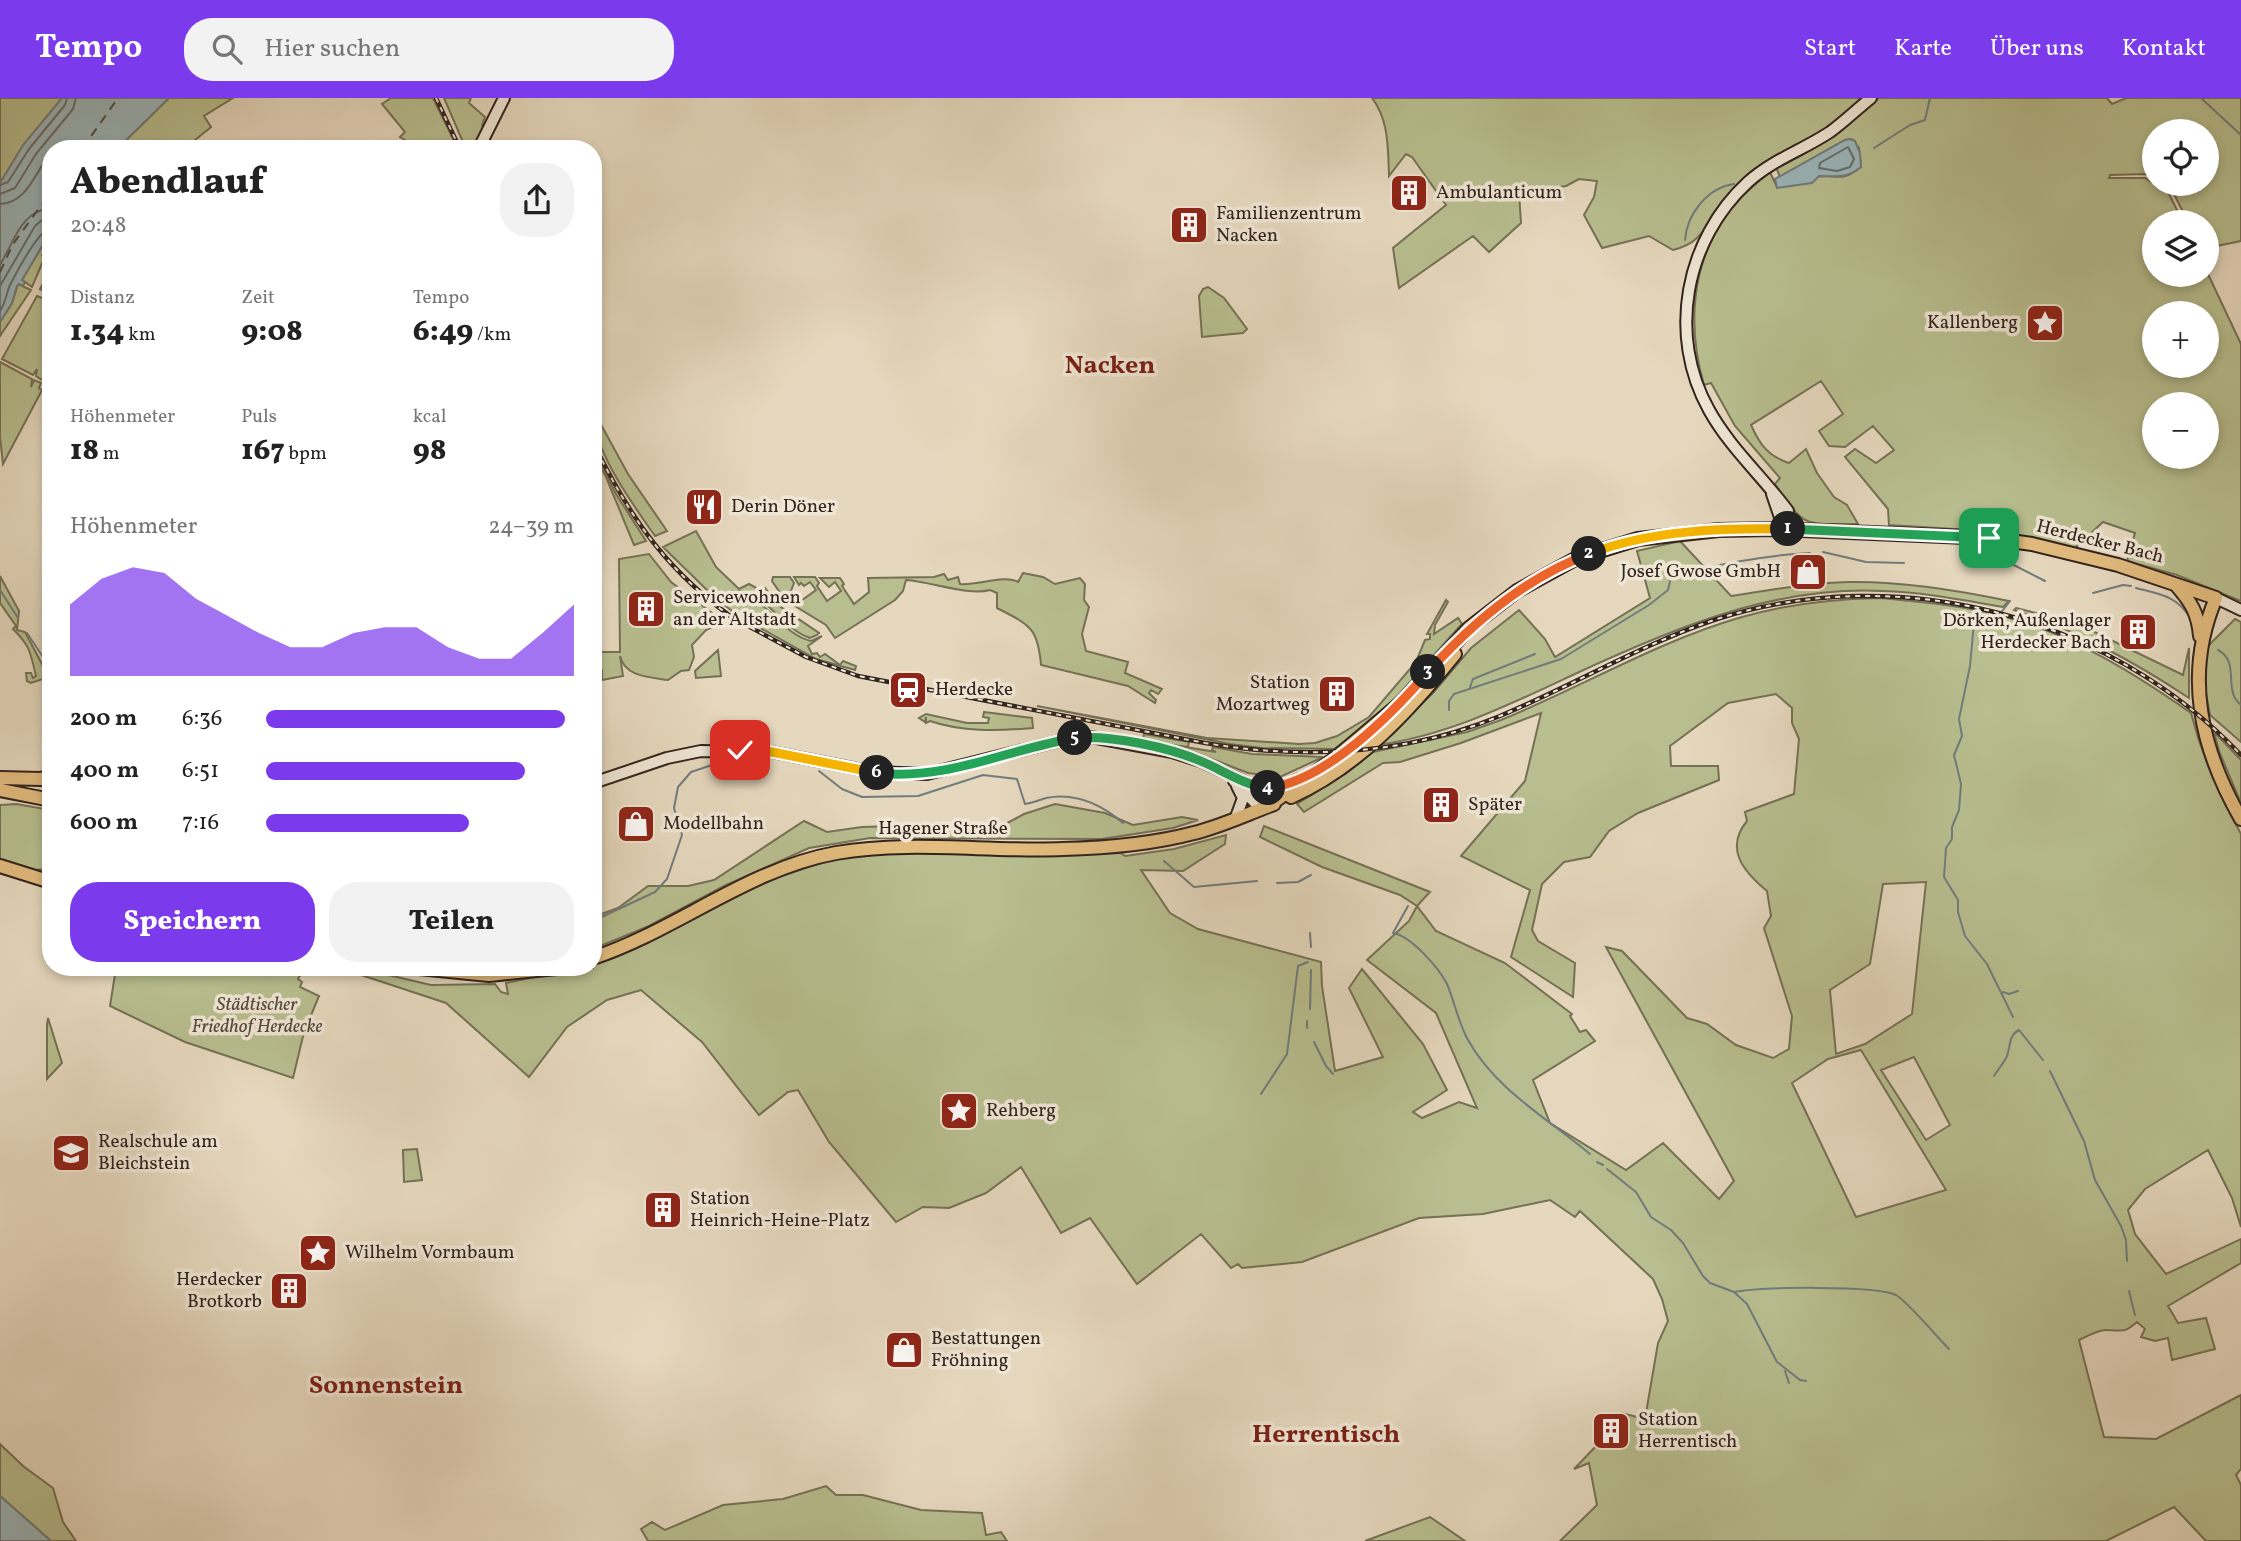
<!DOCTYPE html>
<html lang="de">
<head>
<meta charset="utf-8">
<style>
	body { margin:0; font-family:Vollkorn,serif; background:#f2f2f2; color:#222; height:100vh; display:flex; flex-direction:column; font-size:26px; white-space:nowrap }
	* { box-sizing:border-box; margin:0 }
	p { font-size:23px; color:#767676 }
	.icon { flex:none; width:38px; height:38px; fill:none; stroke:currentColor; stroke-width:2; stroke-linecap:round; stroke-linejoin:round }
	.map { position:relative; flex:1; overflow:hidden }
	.side { position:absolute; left:42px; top:42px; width:560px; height:836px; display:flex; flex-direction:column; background:#fff; border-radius:28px; box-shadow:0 4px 10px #0003 }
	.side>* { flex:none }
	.buttons { position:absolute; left:2142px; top:21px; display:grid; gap:14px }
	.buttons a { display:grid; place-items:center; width:77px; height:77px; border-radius:50%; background:#fff; box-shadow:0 4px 10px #0003; font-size:35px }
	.pin { position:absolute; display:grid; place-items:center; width:60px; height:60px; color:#fff; margin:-30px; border-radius:14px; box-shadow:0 4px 10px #0006 }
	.km { position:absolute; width:35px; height:35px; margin:-18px; border-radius:50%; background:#222; color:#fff; font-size:19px; line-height:35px; text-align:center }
	.round { display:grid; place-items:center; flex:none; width:74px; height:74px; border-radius:28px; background:#f2f2f2 }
	.overview { display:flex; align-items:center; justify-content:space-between; height:119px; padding:0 28px }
	h1 { font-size:38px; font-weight:800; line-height:52px }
	.stats { display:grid; grid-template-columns:repeat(3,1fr); gap:10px; height:119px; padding:7px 28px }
	.stats div { display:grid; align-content:center }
	.stats b { font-size:30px; font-weight:800 }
	.stats small { font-size:19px; font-weight:400 }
	.stats p { font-size:19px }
	.chart { height:196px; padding:14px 28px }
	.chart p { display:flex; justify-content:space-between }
	.chart svg { width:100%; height:126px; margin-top:7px; fill:#7c3aed; opacity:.7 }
	.action { display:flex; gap:14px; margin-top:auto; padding:14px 28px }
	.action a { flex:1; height:80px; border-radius:28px; background:#7c3aed; color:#fff; font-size:28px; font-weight:800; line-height:80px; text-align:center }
	.action a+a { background:#f2f2f2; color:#222 }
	ul { padding:0 28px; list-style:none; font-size:23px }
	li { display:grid; grid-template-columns:112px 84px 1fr; align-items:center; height:52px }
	li i { height:18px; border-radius:9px; background:#7c3aed }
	header { display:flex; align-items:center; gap:42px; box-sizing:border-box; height:98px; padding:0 35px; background:#7c3aed; color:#fff }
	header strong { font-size:33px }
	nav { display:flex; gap:38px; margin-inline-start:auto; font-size:24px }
	.search { width:490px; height:63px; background:#f2f2f2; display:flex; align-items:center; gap:18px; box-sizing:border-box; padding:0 24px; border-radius:28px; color:#767676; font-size:26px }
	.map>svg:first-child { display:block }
	.green { fill:#b8be8f; stroke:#757156; stroke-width:2; fill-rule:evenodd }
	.water { fill:#9bb7bc; stroke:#717c7d; stroke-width:2 }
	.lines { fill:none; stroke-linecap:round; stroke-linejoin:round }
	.shore { stroke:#666e6d; stroke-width:2 }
	.stream { stroke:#717c7d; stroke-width:2 }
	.ferry { stroke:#4c4946; stroke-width:2; stroke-dasharray:9 7; stroke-linecap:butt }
	.secondary-casing { stroke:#32241e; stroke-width:14 }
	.primary-casing { stroke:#32241e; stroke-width:16 }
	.secondary { stroke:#efe6d5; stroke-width:10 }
	.primary { stroke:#e3bc7f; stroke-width:12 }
	.rail-casing { stroke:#32241e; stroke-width:4.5 }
	.rail { stroke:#efe6d5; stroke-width:2; stroke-dasharray:5; stroke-linecap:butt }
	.split-1-casing { stroke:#fff; stroke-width:14 }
	.split-2-casing { stroke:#fff; stroke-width:14 }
	.split-3-casing { stroke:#fff; stroke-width:14 }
	.split-4-casing { stroke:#fff; stroke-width:14 }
	.split-5-casing { stroke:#fff; stroke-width:14 }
	.split-6-casing { stroke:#fff; stroke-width:14 }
	.split-7-casing { stroke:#fff; stroke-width:14 }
	.split-1 { stroke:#22a559; stroke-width:9 }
	.split-2 { stroke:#f5b400; stroke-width:9 }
	.split-3 { stroke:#f0652b; stroke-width:9 }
	.split-4 { stroke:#f0652b; stroke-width:9 }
	.split-5 { stroke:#22a559; stroke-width:9 }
	.split-6 { stroke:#22a559; stroke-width:9 }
	.split-7 { stroke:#f5b400; stroke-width:9 }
	.labels { text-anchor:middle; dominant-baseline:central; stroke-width:7; stroke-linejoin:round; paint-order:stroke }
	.poi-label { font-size:19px; fill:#32241e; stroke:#efe6d5; text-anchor:start }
	.street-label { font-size:19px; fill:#32241e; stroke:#efe6d5 }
	.park-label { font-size:19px; font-style:italic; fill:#544a3a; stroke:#efe6d5 }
	.district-label { font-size:26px; font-weight:bold; fill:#7a1f14; stroke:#efe6d5 }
</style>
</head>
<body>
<header>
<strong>Tempo</strong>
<div class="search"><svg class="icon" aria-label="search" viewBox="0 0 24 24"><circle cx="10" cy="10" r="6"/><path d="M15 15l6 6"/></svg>Hier suchen</div>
<nav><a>Start</a><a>Karte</a><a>Über uns</a><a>Kontakt</a></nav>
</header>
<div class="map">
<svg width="2241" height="1443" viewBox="0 0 2241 1443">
	<rect width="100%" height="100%" fill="#e6d8be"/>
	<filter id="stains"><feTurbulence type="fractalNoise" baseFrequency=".00286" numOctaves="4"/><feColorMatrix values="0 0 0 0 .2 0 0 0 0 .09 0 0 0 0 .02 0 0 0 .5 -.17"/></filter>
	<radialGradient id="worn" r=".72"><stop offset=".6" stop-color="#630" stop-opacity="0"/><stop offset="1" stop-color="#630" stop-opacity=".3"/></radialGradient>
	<!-- green -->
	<path class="green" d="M0,0h75l-75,95z
		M169,0h64l-29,18 7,11 -27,22h-67z
		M391,0h42l25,51h-38l-20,-12 5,-5 -23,-28z
		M444,0h27l-2,5 16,14 -3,8 2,6 -5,9 4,9h-17z
		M1372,0h493c-13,10 -25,21 -38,31 -33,23 -70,39 -99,67 -23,22 -20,46 -55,54l-24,-14 -47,12 -18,-33 10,-18 3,-16 -18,-2 -13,7 -47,7 2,30 -32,29 -16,-16 -74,52 -6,-40 53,-43 -34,-48 -6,-3 -17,22c-1,-27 0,-56 -17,-78z
		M1879,0h228l5,6 14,-6h115v143l-34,7v-26h-19l-14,-28 -14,-10h47v-53h-53v49l-8,-6 -36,1 -1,3h36l23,14 15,30h-29v53h53v-3l34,72v257l-64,-26 -50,-14 8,-28 -32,-11 -28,26 -87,-17 -99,-6 -1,-16 -43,-52 10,-8 21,14 18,-13 -21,-24 -28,21 -16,-1 -10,-15 24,-17 -22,-33 -70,44c9,20 17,31 38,38l17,-14 11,24 17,24 13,8 11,19c-55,-1 -51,7 -83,-40l5,-6 -45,-52 -24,-43 -7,2c-17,-59 -13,-120 23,-172 10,-15 29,-29 43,-41l7,15c14,-3 27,-7 40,-10 20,-5 21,8 44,-10l-2,-19 -8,-9 -6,1 -65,37 -4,-10 54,-31zM2154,215h53v53h-53zM2154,306h53v53h-53z
		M51,133v26l-4,-7 -5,5 2,4 -12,28 -10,-7z
		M51,170v105l-9,7 -6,-4 1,-7 -4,6 -31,-16 35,-63 10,4 3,-6 -10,-5z
		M18,186l13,6 -31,46v-14l12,-19z
		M1208,189l16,11 23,31 -4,4 -41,4 -3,-41 4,-7z
		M0,264l32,17 -1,8 3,-7 7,3 -2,5 3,2 -39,74 -3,-27z
		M593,312l35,64 39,57 -12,5c-23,-33 -62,-85 -62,-126z
		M593,349l23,47 30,47 -12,4 -28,-68 -4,-7 -9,-1z
		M696,433l20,36 23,22 10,-5 11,6 5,-2 13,17 41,28 -2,2 -7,3c-29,-10 -43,-44 -70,-47 -10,-1 -19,4 -28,4l-49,-48z
		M1680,443l51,55c39,-6 78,-13 118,-14 53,-1 108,8 160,19l-6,6c-40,-7 -80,-15 -121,-16 -108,-5 -208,37 -305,82 -64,30 -128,62 -199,72l55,-52 38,-45 48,-38 26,29 10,18 95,-59 -13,-47z
		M649,456l22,28 53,40 -18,8 -14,15 2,12 -5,13 -8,1 -13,9c-19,-3 -43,-3 -48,-24l3,20 -21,4v-10h-3l-2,-18h23l-1,-93z
		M1023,475l20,4 12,7 25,-6 5,6 -1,16 5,7 -7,27 4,17 42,11 -3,11 37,16 -4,5 -7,-4 -2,3 7,7 -1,3 -27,-17 -87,-21c-3,-37 -11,-40 -44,-57v-15l-7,-3c-21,6 -58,-8 -84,-10l-3,11 -8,9 -60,38 -9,-13 -41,-25 -13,-19 1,-4h17l4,6 -3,8 7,12 18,-13 -6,-8 -6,4 -3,-3 -2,2 -5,-8h21l4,6 -2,3 10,15 14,-10 -6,-9 -6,5 -9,-9h20l4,6 -2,2 12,18 15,-12 -1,-14 66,-1 10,-3 4,6 10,-3 2,7c17,2 45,-10 58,-2z
		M0,478l19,35 -2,19 8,2 17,32 1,-2 8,12 -2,3 -18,6 -4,-2 -1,-8h5l2,5 3,-2c-6,-24 -5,-29 -23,-47l3,-3 -16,-23z
		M734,496c33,1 45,39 77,47l11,-5 -14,10 4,8 5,-1 3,4 5,-3 15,11 3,-4 13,5 -1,4 -39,-11 -79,-44 -19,-15 3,-3z
		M1880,500c42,4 86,8 127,19 67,19 127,56 184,96 11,44 28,81 50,121v393l-9,-29 -24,-48 -63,39 -17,21 7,24 31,40 75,-35v24l-73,43 10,17 28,-5 9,31 -43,11 -4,-22 -13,3 -14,-4 4,-8 -8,-7c-14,12 -14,8 -31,8 -8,0 -19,6 -27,10l25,97 52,2 85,-44v74l-5,6 5,10v56h-35l-32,-34 -68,34h-546l37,-36 -8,-42 -15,6 25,-26 22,-30 24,6 13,-76 10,-22 -6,-22 -9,-20 -73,-68 -5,6 -25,-17 -67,14 -64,4 -117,44 -60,6 -4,-4 -7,4 -30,-34 -64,50 -47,-66 -29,15 -40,-66 -35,26 -37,15 -26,-1 -27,15 -67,-80 -31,-52 -10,2 -29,23 -57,-73 -61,-52 -34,10 -40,27 -38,50 -83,-74 -94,-31 28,1 51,12 64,-1 6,8 7,2 -2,-11 72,-15h15v-6l169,-79 81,-28 80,-8 195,4 7,5 49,-7 52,-14 -1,9 -42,27 -42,-1 29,43 28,16 123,33 1,24 13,85 48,-14 -34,-69 13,-19 61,75 24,46 -34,22 9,6 37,-16 18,6 -41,-95 -69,-53 42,-39 8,-15 -17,-11 -78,-28 -62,-30 4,-11 166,66 -13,14 19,25 69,32 67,51 -2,2 10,16 6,-2 9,11 -62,39 17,43 76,47 37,-27 56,56 15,-18 -128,-234 16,4 65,67 20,6 29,21 37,13 16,-9 3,-33 -28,-88 7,-12 -4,-25c-23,-19 -43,-42 -20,-70l-2,-9 49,-18 5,-55 -7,-16v-15l-16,-14 -48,9 -58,43 1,20h47l1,14 -81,33 -29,18 -19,26 -26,5 -22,22 -10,46 6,11 37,22 -2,34 -62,-40 19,-67 -69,-34 64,-75 16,-68 -80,30 -61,19 -17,1 -79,49 -7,-8 51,-32 25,-20 94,-20 34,-12c81,-33 157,-79 241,-103 45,-13 91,-18 138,-19zM1926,784l-14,132 -47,30 -29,10 -6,-64 40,-26 13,-80zM1861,952l85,140 -90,27 -64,-134 36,-24zM1914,959l36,68 -24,15 -45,-70z
		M1446,502l2,2 -13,23 -1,9 24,-16 4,6c-39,41 -78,96 -128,125l-72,-1 -32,-4 -193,-38 170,32 92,6 16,-1 22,-7 32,-19 47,-55 9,-22 5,-1v-5h-3z
		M2016,510l60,15 107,52 6,-27v50c-56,-37 -111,-67 -175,-88z
		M2235,521l6,3v120l-31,-27 -4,-22v-45z
		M718,552l3,26 -25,2 -1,-7z
		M984,614l48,6 1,10c-37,3 -71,4 -103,-7l-4,2v-6l-1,5 -6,-4 7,-4 41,9h21l1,-5 -6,-1z
		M2214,634l27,28v43l-22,-52z
		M1144,636l45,8 -1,5 -15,-2 43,7 -4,-2 1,-3 39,7 71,3 -43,20 -32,-4 -56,-22 -49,-12z
		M16,706l35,6v58l-15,2 -36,-11v-54z
		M1055,706l50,9 28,12 49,-8 16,3 -25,8 -71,11 -232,-1 -61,10 -85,38 -75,40 -56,23v-32l25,-9 30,-22h40l26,-6 90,-59 23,11 35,-5 91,-3 47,3 24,-13z
		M116,870h183l4,2 -5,9 4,3 -2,5 19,9 -15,36 -11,46 -108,-36 -75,-36z
		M48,920l14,45 -15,16v-54z
		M417,1051l5,31 -18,2 -1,-32z
		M0,1346l23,22 30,22 10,34 13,19h-25l-51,-45z
		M826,1388l10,9h27l58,15 61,3 4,22 15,-3 6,9h-359l-7,-12 11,-7 13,8 58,-25 60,-6z
		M1430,1419l35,24h-100z"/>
	<!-- water -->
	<path class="water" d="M62,0h107l-52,51h-66v82l-29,49 3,2 -2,4 -4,-2 -2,2 -5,17 -12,19v-139l23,-38z
		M1851,41l4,2 5,12 1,14c-15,12 -24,9 -42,9l-7,7 -35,5 -2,-9 70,-39z
		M0,1398l51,45h-51z"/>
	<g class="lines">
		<!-- shore -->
		<path class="shore" d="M1848,49l6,12 -4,8 -13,4 -18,-3 1,-5z
			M0,87l8,-3 21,-33 36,-44 2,-7
			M0,96l15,-6 21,-34 37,-45 3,-11
			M0,106c28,-1 35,-33 51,-51
			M0,167c13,-21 21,-55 51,-57
			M0,188l35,-60 7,-6 9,-1
			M0,213c6,-9 6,-17 10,-26 6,-12 29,-56 41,-57"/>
		<!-- stream -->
		<path class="stream" d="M2201,0l40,37
			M1874,50l36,-23 15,-5 5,-22
			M1685,142c2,-26 22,-52 49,-56
			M1823,454l43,10 38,1
			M2002,461l43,22
			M2136,490c23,6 42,8 54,30
			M0,492l18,28
			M2093,495l30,-8 8,1
			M1975,520l21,1 14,-18
			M1974,525l-4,43 -11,53 3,17 -8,19 7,29 -2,26 -7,17v12l-6,9 -2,29 14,23v12l7,24 22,28 26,53
			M27,535l24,36
			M2218,552c23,12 4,40 23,55
			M1470,589l3,-8 62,-25
			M1449,612v-9l5,-7 107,-35 88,-54 19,-15 3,-13c42,-12 95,-22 139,-24
			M819,673l23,18 20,8 56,-1 65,-21 34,4 8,25c7,-1 14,-4 21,-6 30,-6 56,7 77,25
			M1164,763l30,26 63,-6
			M1277,785l21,-1 13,-7
			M1408,808l-15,27c18,3 46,35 54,51 8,19 11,38 21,56 28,50 79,78 122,114
			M593,823l62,-29 12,-13 15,-44 -8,-27 4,-21 13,-15 27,-9
			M1310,835l1,14
			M2003,894l6,2 9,-3
			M1310,911l1,-39
			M1307,930v-7
			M1314,944l12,24 7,8
			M2050,973l34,70 11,39 26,46 5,14 1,21
			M1994,978c4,-7 10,-13 13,-20 4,-11 1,-20 12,-26l24,30
			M1261,996l26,-40 11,-88 10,-4
			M1597,1064l6,3
			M1607,1071l29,23 15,25 20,13 12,13 20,33 7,7 24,9 13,12 30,58 23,18 6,1
			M2129,1193l6,24
			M1735,1194c24,-5 142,-7 161,3 12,7 41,42 53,54
			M1785,1273l4,12"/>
		<!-- ferry -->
		<path class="ferry" d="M82,51l36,-51
			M0,174l13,-28 38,-52"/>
		<defs>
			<path id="secondary" d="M481,46l23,-46
				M1772,396l12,35
				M1784,431l4,-18c-25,-34 -58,-63 -79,-101 -42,-75 -24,-170 39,-228 24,-22 55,-32 82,-50 14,-10 27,-23 41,-34
				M2216,500l25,12
				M1234,683l27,28
				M593,685l74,-25 34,-7 71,1 101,20 54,2 136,-34 28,-3 81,15 28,9 54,25 14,2 16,-2 15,-7
				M1254,688l14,20
				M1235,722l8,-22 -6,-12"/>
			<path id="primary" d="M2176,487c15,17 22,28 24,51
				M0,680l41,1 10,-3
				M0,692l51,10
				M1291,699c67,-30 119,-87 164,-143
				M1268,708l66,-47 69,-58 66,-73 48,-37 60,-33 61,-19 81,-9 57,-1 213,9 43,6 86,21 98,33c-33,77 -15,151 25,221
				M0,768l51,16
				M593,860c84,-28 155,-89 243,-105 76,-13 150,-1 227,-4 44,-1 89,-5 131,-16 28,-7 53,-19 80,-29
				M419,870l70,7 68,-7"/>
		</defs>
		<!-- secondary casing -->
		<use href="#secondary" class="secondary-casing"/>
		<!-- primary casing -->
		<use href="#primary" class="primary-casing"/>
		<!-- secondary -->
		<use href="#secondary" class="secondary"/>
		<!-- primary -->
		<use href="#primary" class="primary"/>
		<defs>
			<path id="rail" d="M436,0l24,51
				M593,344c37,77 76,132 147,181
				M733,520l73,39 52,19 347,67c100,17 200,12 295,-27 72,-30 140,-71 214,-96 184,-60 394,-5 527,135"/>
		</defs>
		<!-- rail casing -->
		<use href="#rail" class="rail-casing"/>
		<!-- rail -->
		<use href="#rail" class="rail"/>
	</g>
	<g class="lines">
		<defs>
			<path id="split-1" d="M1788,431l201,9"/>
			<path id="split-2" d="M1589,456c61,-24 134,-26 199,-25"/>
			<path id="split-3" d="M1428,574c45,-50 97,-94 161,-118"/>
			<path id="split-4" d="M1268,690c58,-7 123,-73 160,-116"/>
			<path id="split-5" d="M1075,640c36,-3 94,9 128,24 21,9 41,23 65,26"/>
			<path id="split-6" d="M877,675c70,8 131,-24 198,-35"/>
			<path id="split-7" d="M740,652l32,2 105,21"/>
		</defs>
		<!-- split-1 casing -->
		<use href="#split-1" class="split-1-casing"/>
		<!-- split-2 casing -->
		<use href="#split-2" class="split-2-casing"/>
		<!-- split-3 casing -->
		<use href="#split-3" class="split-3-casing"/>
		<!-- split-4 casing -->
		<use href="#split-4" class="split-4-casing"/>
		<!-- split-5 casing -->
		<use href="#split-5" class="split-5-casing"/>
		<!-- split-6 casing -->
		<use href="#split-6" class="split-6-casing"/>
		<!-- split-7 casing -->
		<use href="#split-7" class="split-7-casing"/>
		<!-- split-1 -->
		<use href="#split-1" class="split-1"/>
		<!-- split-2 -->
		<use href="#split-2" class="split-2"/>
		<!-- split-3 -->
		<use href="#split-3" class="split-3"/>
		<!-- split-4 -->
		<use href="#split-4" class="split-4"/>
		<!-- split-5 -->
		<use href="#split-5" class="split-5"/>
		<!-- split-6 -->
		<use href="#split-6" class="split-6"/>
		<!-- split-7 -->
		<use href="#split-7" class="split-7"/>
	</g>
	<!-- icons -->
	<defs>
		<symbol id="building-square" viewBox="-11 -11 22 22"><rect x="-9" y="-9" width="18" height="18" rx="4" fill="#8f2418" stroke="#efe6d5"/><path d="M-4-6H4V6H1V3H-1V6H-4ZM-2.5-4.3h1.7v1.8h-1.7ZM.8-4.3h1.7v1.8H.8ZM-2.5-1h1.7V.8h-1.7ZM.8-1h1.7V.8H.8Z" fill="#fff"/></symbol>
		<symbol id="sight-square" viewBox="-11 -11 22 22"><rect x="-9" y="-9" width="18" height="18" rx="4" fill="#8f2418" stroke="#efe6d5"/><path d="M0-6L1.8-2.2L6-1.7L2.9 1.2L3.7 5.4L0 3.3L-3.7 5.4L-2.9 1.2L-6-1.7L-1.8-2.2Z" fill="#fff"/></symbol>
		<symbol id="restaurant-square" viewBox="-11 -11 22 22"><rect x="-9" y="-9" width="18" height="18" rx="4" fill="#8f2418" stroke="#efe6d5"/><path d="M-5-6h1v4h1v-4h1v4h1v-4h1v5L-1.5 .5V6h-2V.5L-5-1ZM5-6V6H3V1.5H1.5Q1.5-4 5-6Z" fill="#fff"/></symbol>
		<symbol id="shop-square" viewBox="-11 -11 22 22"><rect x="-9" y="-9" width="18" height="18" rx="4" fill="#8f2418" stroke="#efe6d5"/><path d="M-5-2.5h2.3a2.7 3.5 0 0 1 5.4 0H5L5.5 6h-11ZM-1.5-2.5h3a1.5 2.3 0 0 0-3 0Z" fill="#fff"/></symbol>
		<symbol id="station-square" viewBox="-11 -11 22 22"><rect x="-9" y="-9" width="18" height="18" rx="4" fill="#8f2418" stroke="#efe6d5"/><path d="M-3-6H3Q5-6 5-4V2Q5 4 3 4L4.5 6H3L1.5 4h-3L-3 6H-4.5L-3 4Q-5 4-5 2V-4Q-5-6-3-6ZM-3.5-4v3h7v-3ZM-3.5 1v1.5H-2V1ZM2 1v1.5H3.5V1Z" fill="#fff"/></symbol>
		<symbol id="school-square" viewBox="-11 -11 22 22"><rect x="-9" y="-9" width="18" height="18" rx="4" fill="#8f2418" stroke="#efe6d5"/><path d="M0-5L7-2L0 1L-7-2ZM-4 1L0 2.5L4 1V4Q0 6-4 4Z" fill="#fff"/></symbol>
	</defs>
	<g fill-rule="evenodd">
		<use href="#building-square" x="1387" y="73" width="44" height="44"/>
		<use href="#building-square" x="1167" y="105" width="44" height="44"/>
		<use href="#sight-square" x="2023" y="203" width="44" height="44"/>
		<use href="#restaurant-square" x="682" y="387" width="44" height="44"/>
		<use href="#shop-square" x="1786" y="452" width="44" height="44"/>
		<use href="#building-square" x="624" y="489" width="44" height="44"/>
		<use href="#building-square" x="2116" y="512" width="44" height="44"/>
		<use href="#station-square" x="886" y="570" width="44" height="44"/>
		<use href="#building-square" x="1315" y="574" width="44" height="44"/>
		<use href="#building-square" x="1419" y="685" width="44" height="44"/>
		<use href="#shop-square" x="614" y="704" width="44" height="44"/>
		<use href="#sight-square" x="937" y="991" width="44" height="44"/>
		<use href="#school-square" x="49" y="1033" width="44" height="44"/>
		<use href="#building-square" x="641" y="1090" width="44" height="44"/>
		<use href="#sight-square" x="296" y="1133" width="44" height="44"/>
		<use href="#building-square" x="267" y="1171" width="44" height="44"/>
		<use href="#shop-square" x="882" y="1230" width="44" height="44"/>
		<use href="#building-square" x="1589" y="1311" width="44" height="44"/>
	</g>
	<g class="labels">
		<!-- poi labels -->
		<g class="poi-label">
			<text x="1436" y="95">Ambulanticum</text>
			<text x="1216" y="116">Familienzentrum<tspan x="1216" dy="22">Nacken</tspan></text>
			<text x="2018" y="225" text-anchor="end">Kallenberg</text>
			<text x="731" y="409">Derin Döner</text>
			<text x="1781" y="474" text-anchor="end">Josef Gwose GmbH</text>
			<text x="673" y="500">Servicewohnen<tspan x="673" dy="22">an der Altstadt</tspan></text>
			<text x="2111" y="523" text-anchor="end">Dörken, Außenlager<tspan x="2111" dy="22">Herdecker Bach</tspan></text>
			<text x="1310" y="585" text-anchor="end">Station<tspan x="1310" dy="22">Mozartweg</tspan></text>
			<text x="935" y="592">Herdecke</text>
			<text x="1468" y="707">Später</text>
			<text x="663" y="726">Modellbahn</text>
			<text x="986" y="1013">Rehberg</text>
			<text x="98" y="1044">Realschule am<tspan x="98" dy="22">Bleichstein</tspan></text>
			<text x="690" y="1101">Station<tspan x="690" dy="22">Heinrich-Heine-Platz</tspan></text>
			<text x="345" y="1155">Wilhelm Vormbaum</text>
			<text x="262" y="1182" text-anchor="end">Herdecker<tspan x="262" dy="22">Brotkorb</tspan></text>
			<text x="931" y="1241">Bestattungen<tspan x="931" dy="22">Fröhning</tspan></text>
			<text x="1638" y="1322">Station<tspan x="1638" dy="22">Herrentisch</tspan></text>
		</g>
		<!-- street labels -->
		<g class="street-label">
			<text transform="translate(2100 444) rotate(14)">Herdecker Bach</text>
			<text x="943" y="731">Hagener Straße</text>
		</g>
		<!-- park labels -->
		<g class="park-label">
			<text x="257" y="907">Städtischer<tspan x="257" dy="22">Friedhof Herdecke</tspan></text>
		</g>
		<!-- district labels -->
		<g class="district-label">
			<text x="1110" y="268">Nacken</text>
			<text x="386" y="1288">Sonnenstein</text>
			<text x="1326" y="1337">Herrentisch</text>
		</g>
	</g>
	<rect width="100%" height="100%" filter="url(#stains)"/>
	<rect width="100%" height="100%" fill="url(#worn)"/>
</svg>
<div class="buttons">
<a><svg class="icon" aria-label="locate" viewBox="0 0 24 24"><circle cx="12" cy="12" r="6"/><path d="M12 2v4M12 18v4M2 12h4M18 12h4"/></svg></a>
<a><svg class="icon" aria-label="layers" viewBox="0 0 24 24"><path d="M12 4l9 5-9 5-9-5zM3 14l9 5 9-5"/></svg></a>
<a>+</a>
<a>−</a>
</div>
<div class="pin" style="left:1989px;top:440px;background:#1e9e55"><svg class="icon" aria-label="arrive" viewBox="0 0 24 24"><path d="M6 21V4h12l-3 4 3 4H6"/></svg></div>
<div class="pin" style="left:740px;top:652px;background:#d93025"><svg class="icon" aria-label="check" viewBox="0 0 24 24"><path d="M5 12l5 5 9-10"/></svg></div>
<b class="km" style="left:1788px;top:431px">1</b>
<b class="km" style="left:1589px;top:456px">2</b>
<b class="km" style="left:1428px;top:574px">3</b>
<b class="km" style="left:1268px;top:690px">4</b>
<b class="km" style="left:1075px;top:640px">5</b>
<b class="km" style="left:877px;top:675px">6</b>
<section class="side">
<div class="overview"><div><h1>Abendlauf</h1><p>20:48</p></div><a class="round"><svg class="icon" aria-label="share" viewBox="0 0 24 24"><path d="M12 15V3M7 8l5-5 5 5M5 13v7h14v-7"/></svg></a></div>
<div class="stats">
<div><p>Distanz</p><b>1.34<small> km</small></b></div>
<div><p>Zeit</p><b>9:08</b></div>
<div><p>Tempo</p><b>6:49<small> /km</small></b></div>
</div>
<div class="stats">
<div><p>Höhenmeter</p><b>18<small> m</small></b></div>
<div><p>Puls</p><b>167<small> bpm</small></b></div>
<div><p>kcal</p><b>98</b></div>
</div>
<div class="chart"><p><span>Höhenmeter</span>24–39 m</p>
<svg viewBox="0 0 160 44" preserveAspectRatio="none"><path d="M0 44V19L10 10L20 6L30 8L40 17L50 23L60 29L70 34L80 34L90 29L100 27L110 27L120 34L130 38L140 38L150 29L160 19V44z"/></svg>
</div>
<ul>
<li><b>200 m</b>6:36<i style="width:97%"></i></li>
<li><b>400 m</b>6:51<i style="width:84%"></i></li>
<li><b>600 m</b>7:16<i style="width:66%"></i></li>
</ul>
<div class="action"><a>Speichern</a><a>Teilen</a></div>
</section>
</div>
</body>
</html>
